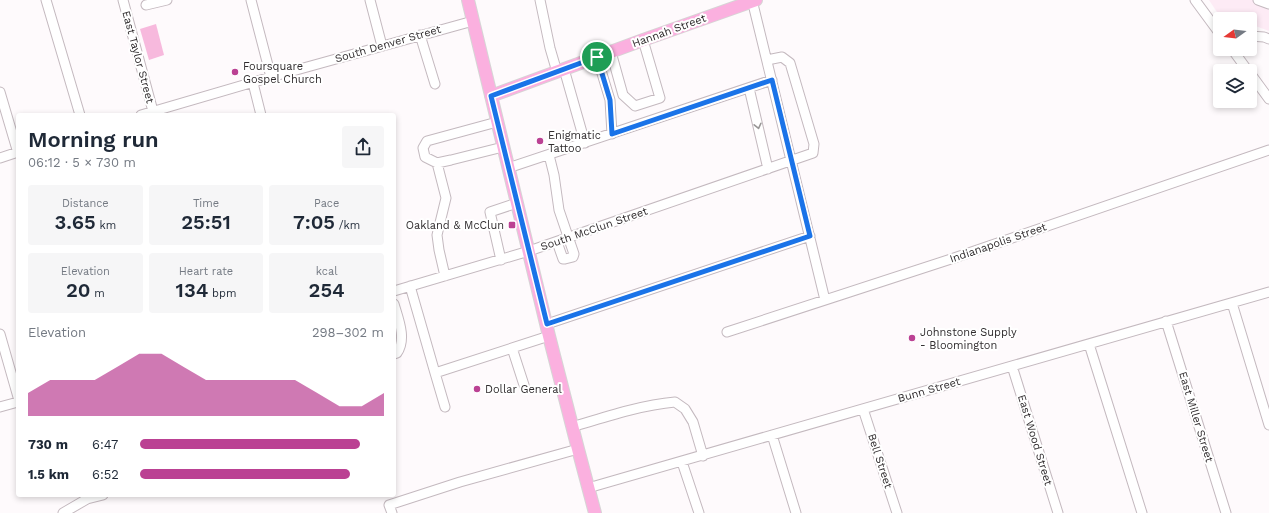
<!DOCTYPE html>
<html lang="en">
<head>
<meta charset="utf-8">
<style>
	body { margin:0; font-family:"Work Sans",sans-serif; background:#f6f6f7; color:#1f2937; height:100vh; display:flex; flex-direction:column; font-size:15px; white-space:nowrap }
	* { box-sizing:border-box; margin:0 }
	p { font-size:13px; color:#747a83 }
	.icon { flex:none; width:22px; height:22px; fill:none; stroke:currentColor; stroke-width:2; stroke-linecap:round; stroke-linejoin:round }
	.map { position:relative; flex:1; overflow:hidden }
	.sheet { position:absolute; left:16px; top:113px; width:380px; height:384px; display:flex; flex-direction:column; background:#fff; border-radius:4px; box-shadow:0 2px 6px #0003 }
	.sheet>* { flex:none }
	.needle { width:26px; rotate:255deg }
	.tools { position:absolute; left:1213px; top:12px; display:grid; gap:8px }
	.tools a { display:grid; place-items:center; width:44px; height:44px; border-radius:4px; background:#fff; box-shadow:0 2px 6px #0003; font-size:20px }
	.pin { position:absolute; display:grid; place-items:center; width:34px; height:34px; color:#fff; margin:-17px; border:2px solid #fff; border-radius:50%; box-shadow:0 1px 4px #0007 }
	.round { display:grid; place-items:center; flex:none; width:42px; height:42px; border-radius:4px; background:#f6f6f7 }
	.summary { display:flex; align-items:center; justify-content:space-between; height:68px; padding:0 12px }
	h1 { font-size:22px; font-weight:600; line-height:30px }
	.metrics { display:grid; grid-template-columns:repeat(3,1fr); gap:6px; height:68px; padding:4px 12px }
	.metrics div { display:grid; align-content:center; border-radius:4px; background:#f6f6f7; text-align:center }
	.metrics b { font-size:20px; font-weight:600 }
	.metrics small { font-size:11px; font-weight:400 }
	.metrics p { font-size:11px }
	.chart { height:112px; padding:8px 12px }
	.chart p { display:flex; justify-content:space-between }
	.chart svg { width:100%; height:72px; margin-top:4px; fill:#bb4193; opacity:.7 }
	ul { padding:0 12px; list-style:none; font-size:13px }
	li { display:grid; grid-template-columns:64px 48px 1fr; align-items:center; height:30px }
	li i { height:10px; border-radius:5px; background:#bb4193 }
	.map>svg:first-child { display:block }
	.built { fill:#fdebf5 }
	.green { fill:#f7b9dd }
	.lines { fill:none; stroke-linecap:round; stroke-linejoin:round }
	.minor-casing { stroke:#c4b9bf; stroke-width:11 }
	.major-casing { stroke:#d6d5d5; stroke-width:14 }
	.minor { stroke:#fff; stroke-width:9 }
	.major { stroke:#fbb0df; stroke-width:12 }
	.oneway { stroke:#989696 }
	.route-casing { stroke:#fff; stroke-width:8 }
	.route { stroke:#1a73e8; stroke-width:5 }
	.poi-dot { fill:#bb4193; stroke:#fff; stroke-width:1.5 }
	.labels { text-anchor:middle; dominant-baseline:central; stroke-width:4; stroke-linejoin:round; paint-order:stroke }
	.street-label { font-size:11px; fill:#302c2e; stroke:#fff }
	.poi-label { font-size:11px; fill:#302c2e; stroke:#fff; text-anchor:start }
</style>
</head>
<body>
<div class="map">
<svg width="1269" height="513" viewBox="0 0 1269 513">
	<rect width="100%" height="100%" fill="#fefafc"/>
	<!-- built -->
	<path class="built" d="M1209,0h60v31l-19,-7v-5h-13l-20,-7z"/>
	<!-- green -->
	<path class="green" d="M156,24l8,31 -15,5 -9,-31z"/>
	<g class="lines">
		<defs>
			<path id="minor" d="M46,0l34,115
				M123,0l31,115
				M251,0l20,77
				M370,0l12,46
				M540,0l10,48 7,24
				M752,0l73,300
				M1195,0l25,34
				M1258,0l11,4
				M146,5l21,-5
				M420,35l15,49
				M1250,36l14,1 5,2
				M1232,49l16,22
				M611,52l12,43 12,11 25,-8 -17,-58
				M597,57l13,43 2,34
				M564,69l21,74
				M1250,73l19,26
				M253,83l8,32
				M749,88l19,81
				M0,92l18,61
				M141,115l130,-38 202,-56
				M497,122l-70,19 -4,7 2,9 12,6 14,-3 52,-13
				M549,155l5,20 5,35 15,44 -1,3 -8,2h-2l-6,-17
				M0,158l18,-6
				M437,163l9,35 -9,37 2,15 6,26
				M508,168l264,-88
				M501,260l-11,-48 27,-9
				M410,286l25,87 114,-37
				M394,291l135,-40 284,-98 1,-9 -24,-81 -8,-6 -15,3
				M1232,303l37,122
				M394,304c4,14 13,35 3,49l-3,1
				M1166,321l60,192
				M547,324l263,-88
				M727,332l224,-73 318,-109
				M0,334l18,63
				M1089,344l53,169
				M512,348l12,37
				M1012,366l46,147
				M435,373l10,34
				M0,407l18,-5
				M863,409l34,104
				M572,427c33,-10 69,-22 103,-25l10,7 8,13 10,34
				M772,435l24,78
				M682,462l17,51
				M588,488l681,-196
				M63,513l24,-14 16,-4
				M392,513l-3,-8 71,-23 118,-33"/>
			<path id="major" d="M468,0l81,336 29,113 17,64
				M491,96l152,-56 113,-40"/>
		</defs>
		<!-- minor casing -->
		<use href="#minor" class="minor-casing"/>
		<!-- major casing -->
		<use href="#major" class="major-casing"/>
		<!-- minor -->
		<use href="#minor" class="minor"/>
		<!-- major -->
		<use href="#major" class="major"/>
	</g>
	<!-- one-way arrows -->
	<defs><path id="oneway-chevron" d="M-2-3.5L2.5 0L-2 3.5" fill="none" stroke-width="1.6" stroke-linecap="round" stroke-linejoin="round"/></defs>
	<use class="oneway" href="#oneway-chevron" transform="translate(758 126) rotate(77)"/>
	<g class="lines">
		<defs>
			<path id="route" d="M597,57l13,43 2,34 160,-54 38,156 -263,88 -56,-228z"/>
		</defs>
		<!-- route casing -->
		<use href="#route" class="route-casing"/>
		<!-- route -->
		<use href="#route" class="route"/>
	</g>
	<!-- markers -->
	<g class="poi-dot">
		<circle cx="235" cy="72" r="4"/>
		<circle cx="540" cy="141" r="4"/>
		<rect x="508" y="221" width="8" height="8" rx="2"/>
		<circle cx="912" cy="338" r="4"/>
		<circle cx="477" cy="389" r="4"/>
	</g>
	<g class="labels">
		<!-- street labels -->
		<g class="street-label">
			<text transform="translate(669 31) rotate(-20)">Hannah Street</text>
			<text transform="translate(388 44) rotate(-16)">South Denver Street</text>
			<text transform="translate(138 57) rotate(75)">East Taylor Street</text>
			<text transform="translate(594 229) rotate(-19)">South McClun Street</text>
			<text transform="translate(998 243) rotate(-19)">Indianapolis Street</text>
			<text transform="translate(929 390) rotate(-16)">Bunn Street</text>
			<text transform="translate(1196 417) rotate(73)">East Miller Street</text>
			<text transform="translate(1035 440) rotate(73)">East Wood Street</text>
			<text transform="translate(880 461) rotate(72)">Bell Street</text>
		</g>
		<!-- poi labels -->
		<g class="poi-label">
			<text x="243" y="66">Foursquare<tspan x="243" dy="13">Gospel Church</tspan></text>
			<text x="548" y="135">Enigmatic<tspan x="548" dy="13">Tattoo</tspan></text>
			<text x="504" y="225" text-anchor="end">Oakland &amp; McClun</text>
			<text x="920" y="332">Johnstone Supply<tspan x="920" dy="13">- Bloomington</tspan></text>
			<text x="485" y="389">Dollar General</text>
		</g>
	</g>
</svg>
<div class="tools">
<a><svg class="needle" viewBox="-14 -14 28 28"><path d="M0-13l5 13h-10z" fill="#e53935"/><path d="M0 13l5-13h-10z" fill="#747a83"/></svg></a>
<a><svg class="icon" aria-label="layers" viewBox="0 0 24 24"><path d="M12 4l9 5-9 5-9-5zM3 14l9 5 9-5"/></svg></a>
</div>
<div class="pin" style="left:597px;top:57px;background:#1e9e55"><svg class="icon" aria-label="arrive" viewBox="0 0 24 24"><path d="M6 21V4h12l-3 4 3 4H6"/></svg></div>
<section class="sheet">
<div class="summary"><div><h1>Morning run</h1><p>06:12 · 5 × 730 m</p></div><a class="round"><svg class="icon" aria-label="share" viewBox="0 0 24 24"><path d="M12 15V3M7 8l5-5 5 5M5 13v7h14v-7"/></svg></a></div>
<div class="metrics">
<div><p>Distance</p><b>3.65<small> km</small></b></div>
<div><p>Time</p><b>25:51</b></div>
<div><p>Pace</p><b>7:05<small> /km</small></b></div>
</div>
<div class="metrics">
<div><p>Elevation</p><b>20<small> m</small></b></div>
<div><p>Heart rate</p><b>134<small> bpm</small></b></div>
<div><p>kcal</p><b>254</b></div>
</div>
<div class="chart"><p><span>Elevation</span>298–302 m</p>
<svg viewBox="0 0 160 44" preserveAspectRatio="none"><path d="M0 44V30L10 22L20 22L30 22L40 14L50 6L60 6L70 14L80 22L90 22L100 22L110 22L120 22L130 30L140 38L150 38L160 30V44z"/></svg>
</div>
<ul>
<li><b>730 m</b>6:47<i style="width:90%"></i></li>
<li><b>1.5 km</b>6:52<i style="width:86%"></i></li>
</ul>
</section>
</div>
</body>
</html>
